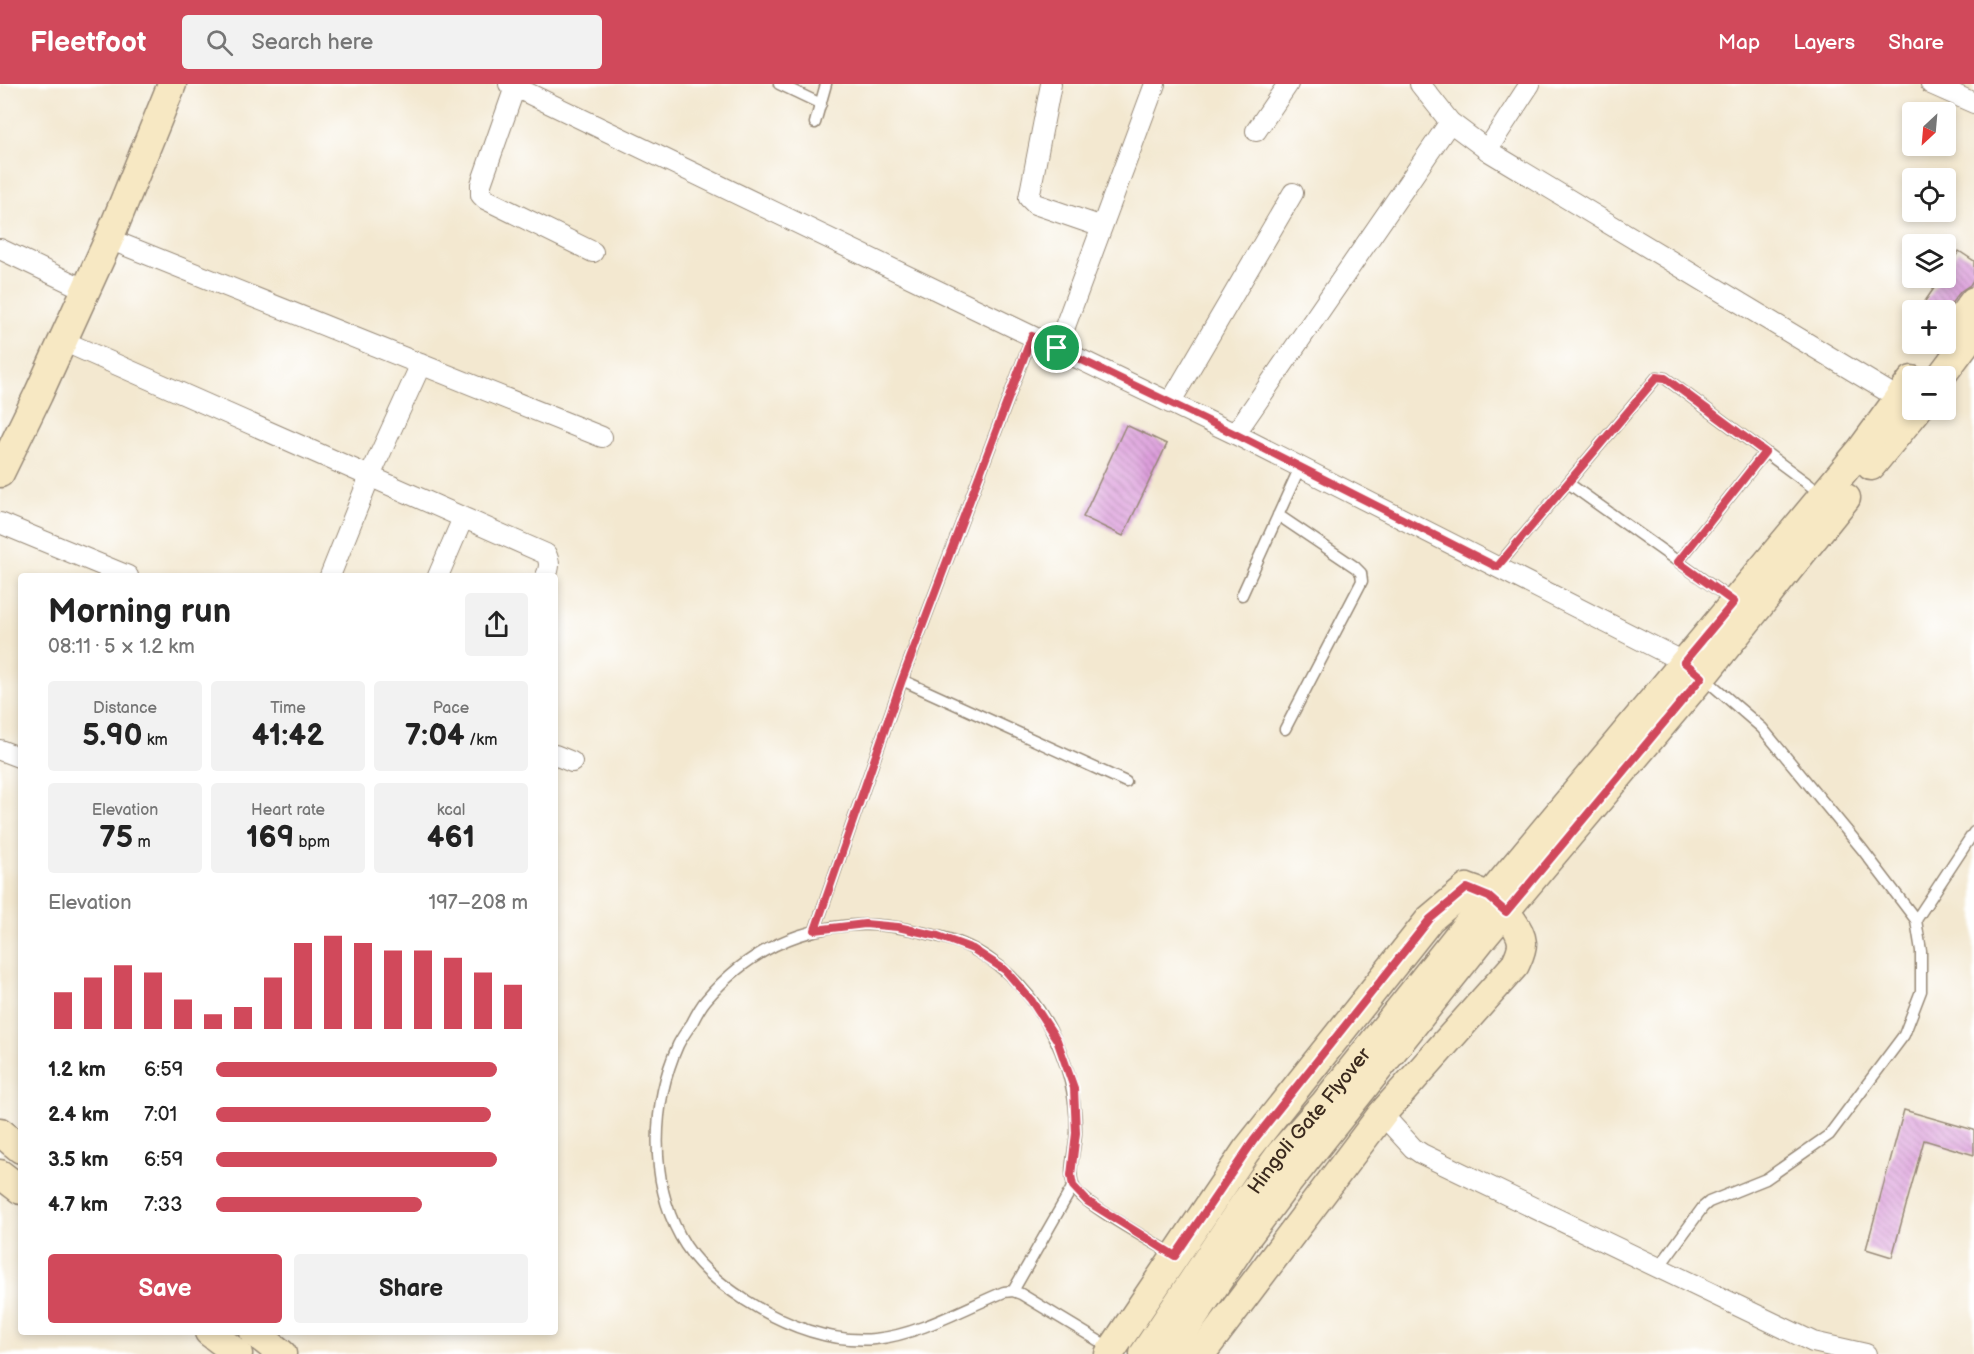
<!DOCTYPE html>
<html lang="en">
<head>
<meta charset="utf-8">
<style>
	body { margin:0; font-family:"Balsamiq Sans",sans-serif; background:#f2f2f2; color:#222; height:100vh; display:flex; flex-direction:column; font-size:22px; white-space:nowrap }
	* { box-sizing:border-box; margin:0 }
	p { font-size:20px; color:#767676 }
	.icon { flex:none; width:33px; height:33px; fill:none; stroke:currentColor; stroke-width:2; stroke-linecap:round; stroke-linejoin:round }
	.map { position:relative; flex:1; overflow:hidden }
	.sheet { position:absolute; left:18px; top:489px; width:540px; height:762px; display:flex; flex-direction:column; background:#fff; border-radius:6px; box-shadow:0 3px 9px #0003 }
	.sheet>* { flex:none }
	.needle { width:39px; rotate:206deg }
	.fabs { position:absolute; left:1902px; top:18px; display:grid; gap:12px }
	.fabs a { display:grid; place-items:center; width:54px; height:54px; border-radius:6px; background:#fff; box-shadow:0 3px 9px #0003; font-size:30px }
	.pin { position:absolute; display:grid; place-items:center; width:51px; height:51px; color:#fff; margin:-26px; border:3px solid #fff; border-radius:50%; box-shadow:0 2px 6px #0007 }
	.round { display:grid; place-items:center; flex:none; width:63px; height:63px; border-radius:6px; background:#f2f2f2 }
	.head { display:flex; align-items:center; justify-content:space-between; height:102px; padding:0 30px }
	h1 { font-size:33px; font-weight:700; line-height:45px }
	.metrics { display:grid; grid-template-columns:repeat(3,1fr); gap:9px; height:102px; padding:6px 30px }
	.metrics div { display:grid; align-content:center; border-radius:6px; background:#f2f2f2; text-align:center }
	.metrics b { font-size:30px; font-weight:700 }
	.metrics small { font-size:16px; font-weight:400 }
	.metrics p { font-size:16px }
	.chart { height:168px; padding:12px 30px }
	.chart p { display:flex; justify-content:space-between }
	.chart svg { width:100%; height:108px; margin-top:6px; stroke:#d1495b; stroke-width:6 }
	.cta { display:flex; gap:12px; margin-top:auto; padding:12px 30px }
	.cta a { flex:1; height:69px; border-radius:6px; background:#d1495b; color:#fff; font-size:24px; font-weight:700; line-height:69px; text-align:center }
	.cta a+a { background:#f2f2f2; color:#222 }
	ul { padding:0 30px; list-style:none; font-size:20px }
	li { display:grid; grid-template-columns:96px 72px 1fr; align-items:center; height:45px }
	li i { height:15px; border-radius:8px; background:#d1495b }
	header { display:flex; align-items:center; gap:36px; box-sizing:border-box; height:84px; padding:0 30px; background:#d1495b; color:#fff }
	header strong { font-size:28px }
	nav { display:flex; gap:33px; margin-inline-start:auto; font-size:21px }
	.search { width:420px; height:54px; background:#f2f2f2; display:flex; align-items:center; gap:15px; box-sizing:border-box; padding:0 21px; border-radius:6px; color:#767676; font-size:22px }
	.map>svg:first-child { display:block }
	.building { fill:url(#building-back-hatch) }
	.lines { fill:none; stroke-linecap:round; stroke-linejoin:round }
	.lane-casing { stroke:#978977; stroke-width:13 }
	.street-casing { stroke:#978977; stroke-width:22 }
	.secondary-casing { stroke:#978977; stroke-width:31 }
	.lane { stroke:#fff; stroke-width:10 }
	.street { stroke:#fff; stroke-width:20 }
	.secondary { stroke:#f7e8c3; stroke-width:28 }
	.route-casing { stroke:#fff; stroke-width:12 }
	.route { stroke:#d1495b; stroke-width:8 }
	.labels { text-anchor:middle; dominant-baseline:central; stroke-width:5; stroke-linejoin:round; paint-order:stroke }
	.street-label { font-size:20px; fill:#3b2a1e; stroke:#fff }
</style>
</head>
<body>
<header>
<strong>Fleetfoot</strong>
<div class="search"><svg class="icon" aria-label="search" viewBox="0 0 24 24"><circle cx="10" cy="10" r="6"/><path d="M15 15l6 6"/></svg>Search here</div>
<nav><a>Map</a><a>Layers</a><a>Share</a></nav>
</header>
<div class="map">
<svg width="1974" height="1270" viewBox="0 0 1974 1270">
	<defs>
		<pattern id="building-back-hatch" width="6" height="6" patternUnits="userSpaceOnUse" patternTransform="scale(1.5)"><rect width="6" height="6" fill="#dd9fdc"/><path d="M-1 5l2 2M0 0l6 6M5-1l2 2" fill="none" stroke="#b482b2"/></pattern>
	</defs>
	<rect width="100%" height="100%" fill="#fff"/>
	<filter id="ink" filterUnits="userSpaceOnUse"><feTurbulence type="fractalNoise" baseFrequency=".0167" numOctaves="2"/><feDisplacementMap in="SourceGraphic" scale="12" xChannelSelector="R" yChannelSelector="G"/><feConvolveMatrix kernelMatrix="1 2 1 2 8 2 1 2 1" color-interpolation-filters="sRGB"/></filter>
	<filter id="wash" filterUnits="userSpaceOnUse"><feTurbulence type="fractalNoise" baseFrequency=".008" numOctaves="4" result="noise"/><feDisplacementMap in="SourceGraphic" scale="24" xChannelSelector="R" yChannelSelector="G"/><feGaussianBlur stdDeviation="1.35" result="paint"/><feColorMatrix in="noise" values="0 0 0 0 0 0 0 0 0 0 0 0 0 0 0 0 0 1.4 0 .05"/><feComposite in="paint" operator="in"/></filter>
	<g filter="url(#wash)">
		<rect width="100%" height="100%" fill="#f3e8d0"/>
		<g id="blocks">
			<!-- building -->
			<path class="building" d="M1959,167l15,10v18l-4,6 -9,6 -15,19h-27l22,-32h5v-7z
				M1126,341l41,19 -44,92 -40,-19z
				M1904,1026l70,20v25l-50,-15 -32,117 -26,-8z"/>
		</g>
	</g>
	<g filter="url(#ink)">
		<use href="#blocks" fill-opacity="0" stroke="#978977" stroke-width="1.5"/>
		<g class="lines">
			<defs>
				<path id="lane" d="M779,0l42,20
					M815,39l11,-39
					M1568,399l165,118
					M1278,431l77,52 6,6 1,8 -77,148
					M1678,478l87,-110
					M1497,483l160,-190 8,1 158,117
					M1242,511l58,-128
					M902,596l224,102
					M1916,836l58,-88
					M815,846l87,-250 130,-344
					M1659,1183l44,-60 6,-5 57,-23 63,-44 75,-100 17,-44v-40l-5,-31 -54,-71 -100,-121 -59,-51
					M1013,1207l60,-105
					M1112,1265l-91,-55 -8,-3 -9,1c-39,16 -86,43 -129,47 -47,4 -91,-14 -130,-39 -26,-17 -50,-36 -65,-64 -31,-57 -28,-133 -2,-191 4,-8 9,-15 14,-22 4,-8 8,-16 14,-23 52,-62 128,-87 206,-70 21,5 44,9 63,20 63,35 101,110 101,181 0,18 -10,42 -1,58 10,16 78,53 98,65"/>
				<path id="street" d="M509,0l726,350 449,228 9,7
					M1051,0l-22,114 6,6 67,23
					M1420,0l30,38 40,30 418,252
					M1931,0l43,19
					M515,3l-34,97v11l4,4 108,53
					M1256,47l32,-47
					M1487,66l43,-66
					M109,155l493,198
					M0,165l86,41
					M63,257l483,213c4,8 4,13 0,22
					M1057,264l98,-264
					M1170,319l123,-210
					M1235,350l215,-312
					M0,439l128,53
					M330,492l40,-100 51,-112
					M438,492l25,-58
					M0,666l21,8
					M555,671l17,7
					M1382,1030l31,34 9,6 391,188 53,12"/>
				<g id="secondary">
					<path d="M1946,254l28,-37"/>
					<path d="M1941,292l33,-44"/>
					<path d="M1871,382l46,-56"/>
					<path d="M0,389l38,-78 71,-156 63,-155"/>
					<path d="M0,1048l21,17"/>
					<path d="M0,1090l21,16"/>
					<path d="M209,1248l29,22"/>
					<path d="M254,1248l28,22"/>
					<path d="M1109,1270l137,-203 184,-232 37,-31c7,3 16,5 22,9 12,8 32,31 33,46 0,8 -4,15 -7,22l-133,149 -181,240"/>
					<path id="s1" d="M1144,1270l100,-150 37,-51 44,-50 164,-206 372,-447 51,-70"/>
					<path d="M1169,1270l78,-117 35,-47 198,-249 222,-264 144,-179"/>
				</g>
			</defs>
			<!-- lane casing -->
			<use href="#lane" class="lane-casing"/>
			<!-- street casing -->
			<use href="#street" class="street-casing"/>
			<!-- secondary casing -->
			<use href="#secondary" class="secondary-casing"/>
			<!-- lane -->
			<use href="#lane" class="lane"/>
			<!-- street -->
			<use href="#street" class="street"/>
			<!-- secondary -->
			<use href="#secondary" class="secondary"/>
		</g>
	</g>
	<g class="lines" filter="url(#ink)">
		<defs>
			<path id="route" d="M1032,252l203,98 262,133 160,-190 8,1 100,74 -87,110 56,40 -50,60 18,15 -196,235 -17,-15 -22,-9 -37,31 -176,221 -79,116 -88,-55 -14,-15 -2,-11 5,-42 -2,-45 -17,-48 -26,-40 -26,-30 -32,-21 -35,-13 -40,-9 -33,-3 -50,6 87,-250z"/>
		</defs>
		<!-- route casing -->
		<use href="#route" class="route-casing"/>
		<!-- route -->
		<use href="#route" class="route"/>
	</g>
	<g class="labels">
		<!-- street labels -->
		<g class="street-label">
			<text stroke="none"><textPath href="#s1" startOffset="286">Hingoli Gate Flyover</textPath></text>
		</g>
	</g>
</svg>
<div class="fabs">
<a><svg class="needle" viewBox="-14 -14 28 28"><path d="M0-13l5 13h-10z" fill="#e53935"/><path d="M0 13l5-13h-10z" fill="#767676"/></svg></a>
<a><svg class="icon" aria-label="locate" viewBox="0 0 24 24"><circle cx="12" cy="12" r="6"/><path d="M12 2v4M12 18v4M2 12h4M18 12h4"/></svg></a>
<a><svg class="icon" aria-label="layers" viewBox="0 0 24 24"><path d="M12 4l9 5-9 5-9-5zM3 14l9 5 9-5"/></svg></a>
<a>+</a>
<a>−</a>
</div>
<div class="pin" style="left:1057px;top:264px;background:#1e9e55"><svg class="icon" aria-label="arrive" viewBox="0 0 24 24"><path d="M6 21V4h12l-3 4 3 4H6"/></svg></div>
<section class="sheet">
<div class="head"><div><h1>Morning run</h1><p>08:11 · 5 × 1.2 km</p></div><a class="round"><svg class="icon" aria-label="share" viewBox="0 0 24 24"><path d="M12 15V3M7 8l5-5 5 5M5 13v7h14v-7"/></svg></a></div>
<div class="metrics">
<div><p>Distance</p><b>5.90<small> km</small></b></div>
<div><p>Time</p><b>41:42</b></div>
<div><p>Pace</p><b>7:04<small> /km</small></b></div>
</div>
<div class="metrics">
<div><p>Elevation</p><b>75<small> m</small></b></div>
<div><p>Heart rate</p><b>169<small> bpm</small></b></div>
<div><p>kcal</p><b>461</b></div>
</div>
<div class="chart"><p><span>Elevation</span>197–208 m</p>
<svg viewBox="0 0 160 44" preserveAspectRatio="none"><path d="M5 44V29M15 44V23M25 44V18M35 44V21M45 44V32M55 44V38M65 44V35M75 44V23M85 44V9M95 44V6M105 44V9M115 44V12M125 44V12M135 44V15M145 44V21M155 44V26"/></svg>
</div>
<ul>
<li><b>1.2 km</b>6:59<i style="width:90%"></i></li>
<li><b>2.4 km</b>7:01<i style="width:88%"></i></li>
<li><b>3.5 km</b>6:59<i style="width:90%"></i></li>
<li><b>4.7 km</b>7:33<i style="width:66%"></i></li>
</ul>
<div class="cta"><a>Save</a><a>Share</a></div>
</section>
</div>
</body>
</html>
